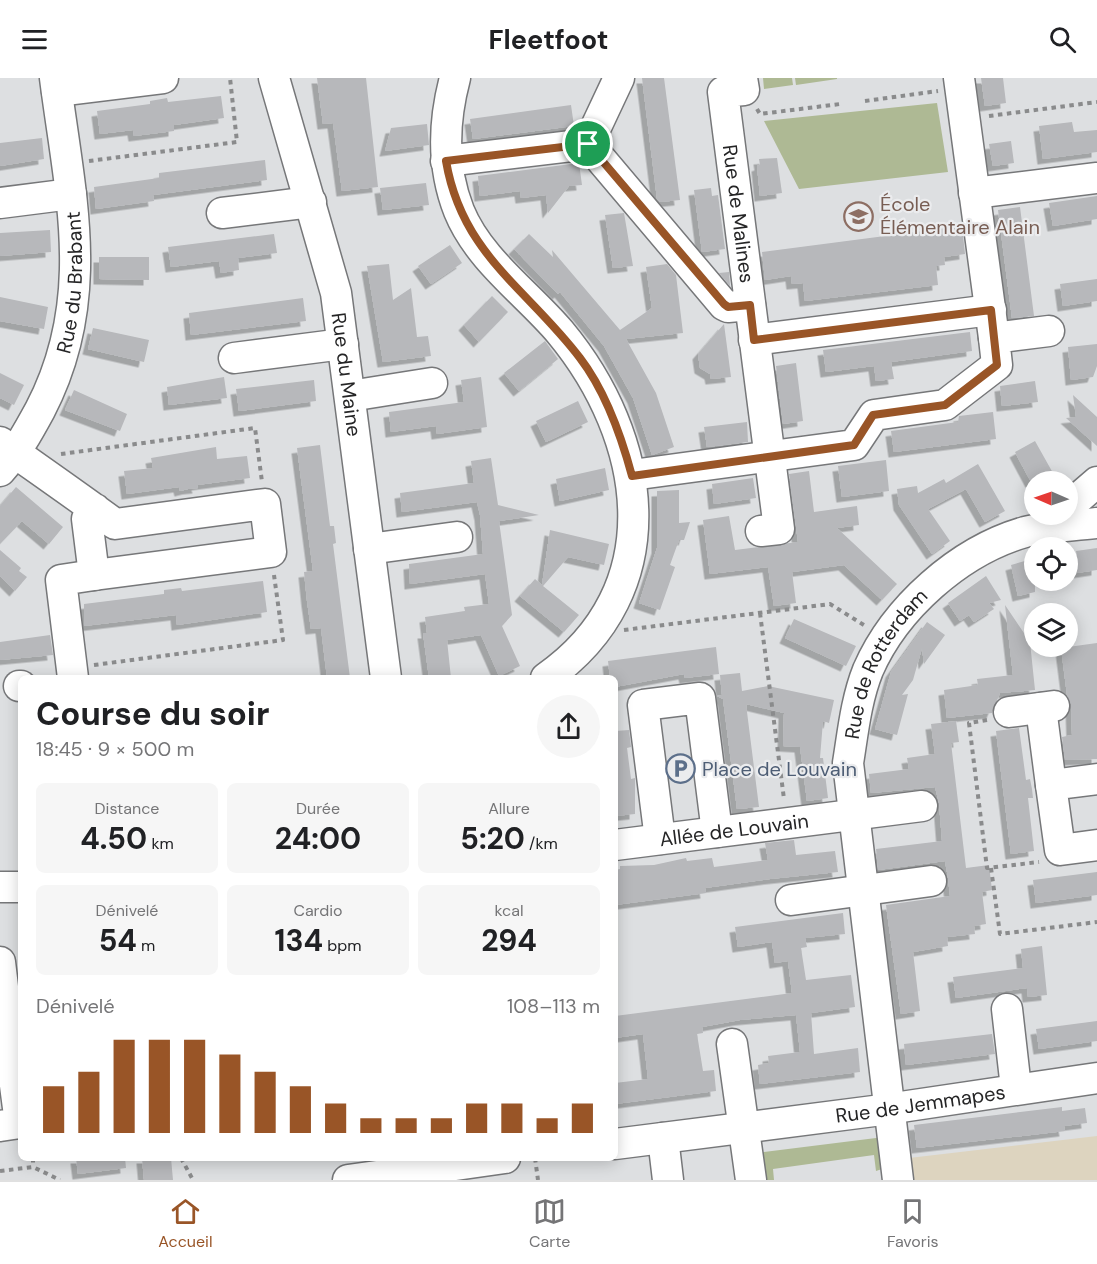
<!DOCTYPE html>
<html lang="fr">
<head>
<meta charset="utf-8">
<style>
	body { margin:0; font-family:"DM Sans",sans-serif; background:#f6f6f6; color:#202124; height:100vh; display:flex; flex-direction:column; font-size:22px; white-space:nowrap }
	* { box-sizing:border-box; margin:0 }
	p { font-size:20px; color:#757577 }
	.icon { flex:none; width:33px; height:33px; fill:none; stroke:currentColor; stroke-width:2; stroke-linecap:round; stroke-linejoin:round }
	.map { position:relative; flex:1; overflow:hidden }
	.sheet { position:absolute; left:18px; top:597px; width:600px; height:486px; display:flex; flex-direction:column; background:#fff; border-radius:9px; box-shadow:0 3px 15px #0003 }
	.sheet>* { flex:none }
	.needle { width:39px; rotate:272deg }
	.buttons { position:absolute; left:1024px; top:393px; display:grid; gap:12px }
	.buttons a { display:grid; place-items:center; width:54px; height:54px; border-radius:50%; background:#fff; box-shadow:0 3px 15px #0003; font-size:30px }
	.pin { position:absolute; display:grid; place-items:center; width:51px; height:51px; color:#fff; margin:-26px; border:3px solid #fff; border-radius:50%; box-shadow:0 2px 6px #0007 }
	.round { display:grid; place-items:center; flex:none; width:63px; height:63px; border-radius:32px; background:#f6f6f6 }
	.head { display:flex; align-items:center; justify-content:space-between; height:102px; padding:0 18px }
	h1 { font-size:33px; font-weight:700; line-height:45px }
	.stats { display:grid; grid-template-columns:repeat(3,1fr); gap:9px; height:102px; padding:6px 18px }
	.stats div { display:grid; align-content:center; border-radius:9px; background:#f6f6f6; text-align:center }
	.stats b { font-size:30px; font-weight:700 }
	.stats small { font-size:16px; font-weight:400 }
	.stats p { font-size:16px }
	.chart { height:168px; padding:12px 18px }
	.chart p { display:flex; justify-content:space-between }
	.chart svg { width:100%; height:108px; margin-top:6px; stroke:#995527; stroke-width:6 }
	header { display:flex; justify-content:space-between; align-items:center; height:78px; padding:0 18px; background:#fff; font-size:27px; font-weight:700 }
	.tabs { display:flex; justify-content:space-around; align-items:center; height:84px; border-top:2px solid #e0e0e0; background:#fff; font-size:16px; color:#757577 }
	.tabs a { display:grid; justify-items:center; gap:3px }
	.tabs .on { color:#995527 }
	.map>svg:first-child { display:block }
	.commercial { fill:#ddd4bf }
	.green { fill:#aeb994 }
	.building { fill:#b7b8bb; filter:url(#shadow) }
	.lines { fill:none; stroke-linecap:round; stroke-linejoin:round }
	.minor-casing { stroke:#767779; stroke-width:33 }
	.path { stroke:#8a8b8c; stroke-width:4; stroke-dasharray:4.5 4.5; stroke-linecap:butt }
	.minor { stroke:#fff; stroke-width:30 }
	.route-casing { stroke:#fff; stroke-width:12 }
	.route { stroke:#995527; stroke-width:8 }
	.labels { text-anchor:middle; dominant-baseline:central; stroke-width:4.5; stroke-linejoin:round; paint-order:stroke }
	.education-label { font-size:20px; fill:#785e54; stroke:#ebecee; text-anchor:start }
	.street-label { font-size:20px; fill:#252526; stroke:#ebecee }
	.service-label { font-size:20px; fill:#4e5e75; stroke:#ebecee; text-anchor:start }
</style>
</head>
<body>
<header><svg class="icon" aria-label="menu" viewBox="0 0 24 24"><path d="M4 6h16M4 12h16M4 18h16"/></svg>Fleetfoot<svg class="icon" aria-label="search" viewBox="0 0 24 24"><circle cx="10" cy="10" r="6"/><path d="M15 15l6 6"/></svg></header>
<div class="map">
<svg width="1097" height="1102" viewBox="0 0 1097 1102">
	<defs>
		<filter id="shadow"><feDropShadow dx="-5.5" dy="5.5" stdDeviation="0" flood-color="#0004"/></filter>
	</defs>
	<rect width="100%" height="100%" fill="#dddfe1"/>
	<!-- commercial -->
	<path class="commercial" d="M1097,1058v44h-186l-2,-22z"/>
	<!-- green -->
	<path class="green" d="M763,0h29l1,7 -29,4z
		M795,0h42v1l-41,6z
		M937,25l11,69 -149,17 -35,-68z
		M884,1059l-2,32 -6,2 -2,-16 -101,14 1,11h-11l-7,-27z"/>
	<!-- building -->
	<path class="building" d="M317,0h49l12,109 -36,4 -9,-68 -10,1z
		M642,0h22l16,122 -20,2 -3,-3z
		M981,0h22l3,25 -21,3z
		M221,18l3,22 -50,7v6l-40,5 -1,-6 -33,4 -3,-23 53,-7v-3l17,-3 1,4z
		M571,27l3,21 -101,13 -3,-20z
		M1072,44l2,10 23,-2v22l-54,7 -4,-33z
		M427,46l2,21 -44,6 6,-23z
		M42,60l2,21 -44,7v-23z
		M1011,63l3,22 -21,3 -4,-22z
		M777,80l5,35 -22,3 -3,-30 3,-1 -1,-6z
		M265,82l2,20 -114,15 1,6 -58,8 -2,-22 65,-9v-5z
		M579,85l3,22 -13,1 -21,27 -2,-18 -25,3 -1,-7 -40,5 -2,-20z
		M426,105l3,22 -46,5 -3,-22z
		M711,110l1,8 6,-1 7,54 -23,3 -8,-62z
		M1097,118v23l-44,7 -4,-23z
		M1020,129l14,109 -22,2 -14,-108z
		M624,135l9,53 -20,2 -8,-53z
		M962,148l3,28 -21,3 1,8 -9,1 2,19 -133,16 -2,-18 -11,1 -1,-8 -26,4 -3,-28z
		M50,152l1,22 -51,4v-23z
		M274,156l3,19 -39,5 1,12 -18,3 -2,-12 -48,6 -3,-20z
		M529,156l24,23 -1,-7 68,80 32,-22 -6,-41 21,-3 9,11 7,58 -57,6 30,54 18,54 -22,8 -19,-57 -29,-52 -44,-54 -2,2 -44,-45z
		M450,167l12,18 -31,21 -13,-18z
		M99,179h50v23l-50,-1z
		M389,186l4,36 18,-12 6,49 11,-1 3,20 -48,6 -16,-96z
		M729,194l1,14 -11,-13z
		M1097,201v22l-34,5 -3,-22z
		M492,218l16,16 -29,30 -15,-17z
		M0,219l48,10 -4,22 -44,-8z
		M303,220l3,23 -115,14 -2,-22z
		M724,246l7,53 -20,2 -1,-5 -10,-6 -2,-14z
		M93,250l56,12 -5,22 -56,-13z
		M970,254l2,19 -81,11 3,17 -18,2 -2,-15 -48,6 -3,-22z
		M545,263l13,18 -39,32 -15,-18z
		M1097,266v22l-4,11 -22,3 -3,-33z
		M796,285l7,58 -20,3 -7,-58z
		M0,295l24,12 -10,20 -14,-7z
		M224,299l3,21 -58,7 -2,-18z
		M481,299l6,50 -50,7 -1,-8 -45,6 -2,-20 75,-10 -3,-22z
		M314,302l2,21 -77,10 -3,-22z
		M1035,303l3,21 -36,4 -2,-20z
		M74,312l53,24 -7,17 -55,-21z
		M1073,317l24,22v29l-31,-28 10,-1z
		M578,323l10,21 -42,20 -10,-21z
		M993,334l3,27 -102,13 -3,-21 67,-9 1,-6z
		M747,344l1,20 -41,5 -3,-20z
		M1035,363l23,41h-27l-16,-30z
		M320,367l10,81h4l2,17 -3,1 17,134h-23l-6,-50 -10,1 -4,-28 -3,-29 9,-1 -16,-123z
		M216,369l1,12 30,-3 3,22 -53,7 1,3 -10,1 -8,2 -1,-4 -52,7 -3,-23 29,-3 -2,-10z
		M491,380l7,47 41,10 -40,6 13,94 -10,11 18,40 -21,10 -18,-41 -34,5 4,38h-22l-6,-45h4l-2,-16 40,-6 -1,-4 25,-3 -4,-30 -75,10 -1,-20 74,-10 -3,-39 -3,-13 -75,10 -2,-19 74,-10 -3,-22z
		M886,382l3,31 -47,6 -4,-31z
		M978,386l27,47 -20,11 -19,-33 -38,20 22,32 -18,13 -33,-49 -2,-16 20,-3 1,7 26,-14 2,4z
		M605,390l4,22 -49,11 -4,-22z
		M809,393l5,41 43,-6 2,19 -22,3 60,56 -15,16 -38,-35 -52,7 4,31 -22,3 -6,-39 -58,7 -7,-54 26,-4 6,34 63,-8 -9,-68z
		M753,400l3,20 -42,6 -2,-20z
		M16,409l47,40 -14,17 -27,-23 -22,23v-38z
		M679,412v33l11,-1 -6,18h-5l-9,25 5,2 -15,43 -21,-7 18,-55v-57z
		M550,452l59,14 -5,21 -36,-8 -25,29 36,29 -15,17 -44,-36 15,-17 7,6z
		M1097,470v22l-27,4 -2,-17 9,-1 -1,-5z
		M0,472l21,18 -2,3 8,6 -12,14 -15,-15z
		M1035,480v34l-17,4 -7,-31z
		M986,498l15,24 -12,3 5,6 -20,13 -5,-7 -9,6 -12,-18z
		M263,503l4,31 -90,13 -1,-10 -92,11v-22l80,-10v-4l17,-2 1,3z
		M1005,527l25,37 5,48 -35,3 -8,20 -45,5 -3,-28 34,-5 -1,-6 36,-4z
		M794,541l62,27 -10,20 -61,-28z
		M927,544l18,13 -21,29 -2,-16 -9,32 -11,15 6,-1 -11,41 -22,-6 16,-57z
		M50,557l3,20 -53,5v-18z
		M1097,565v116l-32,1 -3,-23 10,-2 -1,-31 -4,-9 -6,-47z
		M716,569l3,27 -34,4 -1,-4 -69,13v-9h-5l-2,-17z
		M740,595l2,18 26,-5 66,14 -5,23 -6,-2 -3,37h3l5,40 -21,3 -7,-54 -17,-1 1,-33 -38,-9 13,103 -22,2 -14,-110 -6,-3 5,-1 -2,-20z
		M956,643l3,21 -8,1 15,125 23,-3 3,25 -10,2 4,32 -12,2 1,8 -28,3 1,9 -35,6 7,59 -19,3 -15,-109 64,-9 -2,-18 -3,-17 -67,9 -2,-21 66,-8 -3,-38 -4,-16 -64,6 -2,-19 40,-5 -2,-11 28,-4 -4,-30z
		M1019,650l7,52 4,-1 2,10 1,9h-5l6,53 -23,3 -15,-123z
		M629,652l2,17 -4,1 4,31 4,-1v36l-20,2v-85z
		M794,762l2,15 39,-4 3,21 -68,7 -65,9 1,5 -91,12v-35l5,-1v-3l34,-1 32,-7 1,3 25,-3 2,9 54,-7 -3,-17z
		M1097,794v23l-61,8 -3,-23z
		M843,835l2,21 -40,4 2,9 -6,1 5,32 45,-5 4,32 -44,6 3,41 44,-6 2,24 -100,12 -2,-19 11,-2 -1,-7 32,-4 -4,-37 -56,5 -38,7 1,6 -6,1 6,37 11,-1 2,21 -101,13v-21l33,-4 -5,-45 -28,4v-22l177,-23 -4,-32 -13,2 -3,-21 -34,5 -3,-20z
		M1042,868l5,49 -19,2 -1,-9 -71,10 -3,-21 70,-9 -2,-19z
		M1097,943v20l-58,8 -3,-20z
		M992,956l3,20 -89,11 -2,-21z
		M1062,1029v4l23,-3 2,15 -23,3 1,5 -148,17 -3,-23z
		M76,1080h49l1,10 -48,6z
		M142,1080h29l2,22h-29z"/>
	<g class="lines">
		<defs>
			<g id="minor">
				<path id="s1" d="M274,0l62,215 50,385"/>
				<path d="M455,0c-12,45 -13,90 4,133 20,49 68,82 101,121 88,106 112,258 -14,346"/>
				<path d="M619,0l-31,66 136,161 4,2 22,-2"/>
				<path id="s2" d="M742,0l2,12 -21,2 56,437 -18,2"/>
				<path d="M959,0l35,260"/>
				<path d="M57,13l106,-13"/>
				<path d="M446,83l142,-17"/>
				<path d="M974,115l123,-15"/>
				<path d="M0,125l71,-9"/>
				<path d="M222,135l89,-11"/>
				<path d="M754,262l237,-30"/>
				<path d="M234,280l109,-14"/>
				<path d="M350,318l82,-13"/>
				<path d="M0,364c38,27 77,54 115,82l150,-20 6,48 -177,23 -7,-56 8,-10"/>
				<path id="s3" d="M0,393c17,-19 28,-39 40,-61 58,-111 30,-215 15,-332"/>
				<path d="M632,397l222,-30 20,-30 71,-10 52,-40 -3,-27 55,-7"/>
				<path d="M1068,429l29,-25"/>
				<path d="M369,471l88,-12"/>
				<path d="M73,600l-12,-98 33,-5"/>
				<path d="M19,608h2"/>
				<path d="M1041,630l10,77"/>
				<path d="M1009,634l45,-6"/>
				<path d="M1097,701l-46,6 9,65 37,-5"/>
				<path d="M660,761l-17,-134 57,-7 17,134"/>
				<path id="s4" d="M615,767l307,-39"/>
				<path d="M0,809h21"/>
				<path d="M791,822l140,-19"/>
				<path d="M0,884l13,108 -13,2"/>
				<path d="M1007,931l9,79"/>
				<path d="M732,966l19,136"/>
				<path d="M0,1048l20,-3 -7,-53"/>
				<path d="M663,1060l5,42"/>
				<path id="s5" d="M615,1066l259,-33 223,-33"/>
				<path d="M348,1102l157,-22"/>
				<path id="s6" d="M898,1102l-50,-417c5,-31 8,-63 20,-93 27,-62 91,-119 157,-138 23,-6 48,-6 72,-9"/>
			</g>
		</defs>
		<!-- minor casing -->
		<use href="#minor" class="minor-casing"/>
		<!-- path -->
		<path class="path" d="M865,23l73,-10
			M757,31l3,5 80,-10
			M989,38l108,-14
			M89,83l148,-19 -7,-64
			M61,376l194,-26 7,54
			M760,535l24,186
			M624,552l206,-26 37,23
			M94,587l189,-25 -9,-65
			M987,642l-18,3 18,145 52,-6
			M991,790l9,66 97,-12
			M33,1080v9
			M181,1080l12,22
			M535,1080l3,22
			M0,1093l33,-4 27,13"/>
		<!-- minor -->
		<use href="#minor" class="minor"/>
	</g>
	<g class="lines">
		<defs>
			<path id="route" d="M588,66l136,160 4,3 22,-2 4,35 237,-30 6,55 -52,40 -72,10 -19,30 -222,31c-11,-41 -26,-84 -52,-118 -53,-70 -118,-103 -134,-197z"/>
		</defs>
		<!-- route casing -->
		<use href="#route" class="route-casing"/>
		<!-- route -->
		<use href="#route" class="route"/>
	</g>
	<!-- icons -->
	<defs>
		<symbol id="school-ring" viewBox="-11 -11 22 22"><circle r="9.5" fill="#ebecee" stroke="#8d6e63" stroke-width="1.5"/><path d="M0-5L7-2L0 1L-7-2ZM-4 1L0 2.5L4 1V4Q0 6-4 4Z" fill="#8d6e63"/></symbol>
		<symbol id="parking-ring" viewBox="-11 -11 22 22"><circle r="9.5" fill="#ebecee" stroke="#5c6f8a" stroke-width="1.5"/><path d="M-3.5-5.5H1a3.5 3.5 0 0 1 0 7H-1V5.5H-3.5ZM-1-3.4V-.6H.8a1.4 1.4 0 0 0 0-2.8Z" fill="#5c6f8a"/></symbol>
	</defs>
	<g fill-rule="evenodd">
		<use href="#school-ring" x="842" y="122" width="33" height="33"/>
		<use href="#parking-ring" x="664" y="674" width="33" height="33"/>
	</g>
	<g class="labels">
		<!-- education labels -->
		<g class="education-label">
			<text x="880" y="126">École<tspan x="880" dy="23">Élémentaire Alain</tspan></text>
		</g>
		<!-- street labels -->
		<g class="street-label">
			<text stroke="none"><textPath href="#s2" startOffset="156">Rue de Malines</textPath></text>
			<text stroke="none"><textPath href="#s3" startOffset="206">Rue du Brabant</textPath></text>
			<text stroke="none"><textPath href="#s1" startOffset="306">Rue du Maine</textPath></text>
			<text stroke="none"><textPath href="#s6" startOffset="528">Rue de Rotterdam</textPath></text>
			<text stroke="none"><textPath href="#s4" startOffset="120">Allée de Louvain</textPath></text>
			<text stroke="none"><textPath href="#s5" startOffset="308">Rue de Jemmapes</textPath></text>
		</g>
		<!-- service labels -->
		<g class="service-label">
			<text x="702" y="691">Place de Louvain</text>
		</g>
	</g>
</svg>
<div class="buttons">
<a><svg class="needle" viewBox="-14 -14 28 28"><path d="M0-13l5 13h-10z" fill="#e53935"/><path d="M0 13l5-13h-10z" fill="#757577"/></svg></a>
<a><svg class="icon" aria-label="locate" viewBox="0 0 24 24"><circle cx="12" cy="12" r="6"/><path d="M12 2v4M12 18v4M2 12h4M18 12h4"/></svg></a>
<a><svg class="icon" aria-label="layers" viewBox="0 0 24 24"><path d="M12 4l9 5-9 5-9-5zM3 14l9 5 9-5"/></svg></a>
</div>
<div class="pin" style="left:588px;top:66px;background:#1e9e55"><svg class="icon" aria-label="arrive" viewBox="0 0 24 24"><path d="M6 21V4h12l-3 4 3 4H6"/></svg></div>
<section class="sheet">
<div class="head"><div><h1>Course du soir</h1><p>18:45 · 9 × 500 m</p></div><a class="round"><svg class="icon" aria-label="share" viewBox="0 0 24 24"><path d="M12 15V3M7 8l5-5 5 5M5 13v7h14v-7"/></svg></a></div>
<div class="stats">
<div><p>Distance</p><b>4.50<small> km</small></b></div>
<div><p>Durée</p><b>24:00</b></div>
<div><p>Allure</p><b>5:20<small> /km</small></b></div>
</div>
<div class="stats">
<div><p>Dénivelé</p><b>54<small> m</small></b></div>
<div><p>Cardio</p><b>134<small> bpm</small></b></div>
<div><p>kcal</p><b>294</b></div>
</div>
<div class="chart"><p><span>Dénivelé</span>108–113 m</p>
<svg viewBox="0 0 160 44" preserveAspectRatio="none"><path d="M5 44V25M15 44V19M25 44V6M35 44V6M45 44V6M55 44V12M65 44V19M75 44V25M85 44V32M95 44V38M105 44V38M115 44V38M125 44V32M135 44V32M145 44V38M155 44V32"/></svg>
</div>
</section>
</div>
<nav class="tabs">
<a class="on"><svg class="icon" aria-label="home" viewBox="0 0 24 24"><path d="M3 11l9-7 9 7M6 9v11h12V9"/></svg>Accueil</a>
<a><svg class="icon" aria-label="map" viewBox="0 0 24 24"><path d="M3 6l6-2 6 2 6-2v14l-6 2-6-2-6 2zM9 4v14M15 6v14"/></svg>Carte</a>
<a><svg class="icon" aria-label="saved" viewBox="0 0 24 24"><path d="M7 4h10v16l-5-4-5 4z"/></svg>Favoris</a>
</nav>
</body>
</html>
